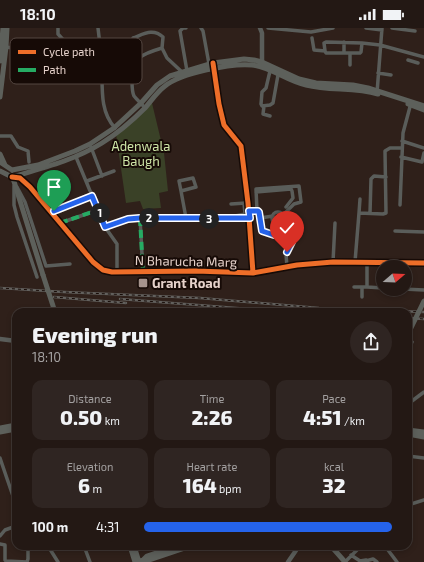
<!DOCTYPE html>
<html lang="en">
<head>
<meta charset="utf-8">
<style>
	body { margin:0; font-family:"Exo 2",sans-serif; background:#2f2522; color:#f1f3f6; height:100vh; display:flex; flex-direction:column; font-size:15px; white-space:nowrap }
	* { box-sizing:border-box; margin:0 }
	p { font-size:13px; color:#a3a0a0 }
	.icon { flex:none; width:22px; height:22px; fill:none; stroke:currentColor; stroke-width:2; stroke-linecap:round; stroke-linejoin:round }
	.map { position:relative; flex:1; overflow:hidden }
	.drawer { position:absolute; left:12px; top:280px; width:400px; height:242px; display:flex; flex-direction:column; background:#231814; border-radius:12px; box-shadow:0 2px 6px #0003,0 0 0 1px #403734 }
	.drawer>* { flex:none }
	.needle { width:26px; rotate:71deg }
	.fabs { position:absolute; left:376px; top:232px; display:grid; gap:8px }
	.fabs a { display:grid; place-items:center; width:36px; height:36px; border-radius:50%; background:#231814; box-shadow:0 2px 6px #0003,0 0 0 1px #403734; font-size:20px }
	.pin { position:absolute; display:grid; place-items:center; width:34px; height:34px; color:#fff; margin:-41px -17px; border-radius:50% 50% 50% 0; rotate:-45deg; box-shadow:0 0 4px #0007 }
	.pin .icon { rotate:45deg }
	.km { position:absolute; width:20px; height:20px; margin:-10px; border-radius:50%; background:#222; color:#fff; font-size:11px; line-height:20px; text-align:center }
	.round { display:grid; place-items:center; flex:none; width:42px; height:42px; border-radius:21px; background:#2f2522 }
	.summary { display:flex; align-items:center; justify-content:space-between; height:68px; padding:0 20px }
	h1 { font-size:22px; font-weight:800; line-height:30px }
	.figures { display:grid; grid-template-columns:repeat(3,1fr); gap:6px; height:68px; padding:4px 20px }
	.figures div { display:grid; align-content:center; border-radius:10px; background:#2f2522; text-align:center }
	.figures b { font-size:20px; font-weight:800 }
	.figures small { font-size:11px; font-weight:400 }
	.figures p { font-size:11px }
	ul { padding:0 20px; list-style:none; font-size:13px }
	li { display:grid; grid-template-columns:64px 48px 1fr; align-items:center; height:30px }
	li i { height:10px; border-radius:5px; background:#2563eb }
	.status { display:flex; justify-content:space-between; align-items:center; height:28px; padding:0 20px; background:#231814; direction:ltr }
	.status svg { height:11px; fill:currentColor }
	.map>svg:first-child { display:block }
	.green { fill:#3a4127 }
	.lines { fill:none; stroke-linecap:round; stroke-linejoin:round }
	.minor-tunnel { stroke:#4a3b35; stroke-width:3.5; stroke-dasharray:3.5 2; stroke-linecap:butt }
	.minor { stroke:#5a5d5a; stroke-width:3.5 }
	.tertiary { stroke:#5a5d5a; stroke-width:4.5 }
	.secondary { stroke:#5d605b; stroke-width:5 }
	.rail-casing { stroke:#62605d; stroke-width:2.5 }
	.rail { stroke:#160a06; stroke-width:1; stroke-dasharray:3; stroke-linecap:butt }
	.secondary-bridge { stroke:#5d605b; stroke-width:5 }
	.quiet { stroke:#26ab63; stroke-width:4; stroke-dasharray:8 4; stroke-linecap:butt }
	.cycleway-casing { stroke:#160a06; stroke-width:8 }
	.cycleway { stroke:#ee6e29; stroke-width:5 }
	.route-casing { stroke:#fff; stroke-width:8 }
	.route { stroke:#2563eb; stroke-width:5 }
	.poi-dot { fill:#a6948d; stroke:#160a06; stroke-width:1.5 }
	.labels { text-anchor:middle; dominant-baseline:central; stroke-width:4; stroke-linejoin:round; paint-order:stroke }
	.park-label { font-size:13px; fill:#cee6a7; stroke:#160a06 }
	.street-label { font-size:13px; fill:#e6d2cb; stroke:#160a06 }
	.poi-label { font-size:13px; font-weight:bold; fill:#e6d2cb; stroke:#160a06; text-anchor:start }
	.key { fill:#160a06; stroke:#544641; stroke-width:1 }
	.key-label { font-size:11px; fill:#e6d2cb }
</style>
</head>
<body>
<div class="status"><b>18:10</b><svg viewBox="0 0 49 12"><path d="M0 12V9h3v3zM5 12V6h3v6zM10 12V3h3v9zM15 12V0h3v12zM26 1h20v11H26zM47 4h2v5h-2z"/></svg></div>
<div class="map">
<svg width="424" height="534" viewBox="0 0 424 534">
	<rect width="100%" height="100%" fill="#2f201a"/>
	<!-- green -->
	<path class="green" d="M151,71l13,54 4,38 -9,2 2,15 -18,1 -3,-8 -14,2 -10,-69z"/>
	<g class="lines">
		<!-- minor-tunnel -->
		<path class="minor-tunnel" d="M408,426l2,-11"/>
		<!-- minor -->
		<path class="minor" d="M58,0v6l9,10 29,5 3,-1 1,-3 -2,-17
			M186,0h-3l-3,3 7,40
			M201,0l2,3 6,33
			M268,0l43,4 22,-4
			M366,0l16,2
			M392,0l23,3
			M312,10l2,12 11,1 1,2h34l1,-1 1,-9
			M5,19l62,7 2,-1 2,-8
			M136,22l-4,-9 1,-3c11,-4 20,-10 30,-1l-1,11 5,10 15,14
			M325,23l-1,-8 2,-1 36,1 18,2 44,12
			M344,25v-11
			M350,25v12
			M408,32l10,3
			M214,38l5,38 5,21 17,21 7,57 5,70
			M270,43l-4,17 -4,4 -1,12 1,2 8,-1 3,-2 5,-28
			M378,45l13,2
			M102,48c0,19 0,38 13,52
			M377,65l5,-65
			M264,78l-1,8 7,2
			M145,80c-3,-4 -8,-8 -11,-12 -2,-4 -2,-10 -2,-15 0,-24 10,-27 30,-33
			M0,108h11l7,11 10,4 1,11
			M402,113l22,7
			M91,119l11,29
			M76,129l29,70 12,17v27
			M401,129l21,5 2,-9
			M193,150l3,9 -15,4 -2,-10z
			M87,153l27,-10
			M14,158v19l3,12 20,60
			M17,159l8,15 21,64 24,-2
			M181,163l5,27
			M256,164l35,-3 1,2 1,7 -7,9
			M231,176l15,-1
			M400,177l3,-72 8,-30
			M249,183h9l2,7 13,-2
			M257,183l-1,-22 43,-3 2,16 -7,2 -11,11
			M51,184l41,-16
			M272 190a6 6 0 1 1 12 0a6 6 0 1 1-12 0Z
			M359,185l1,-14
			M370,185l1,-34 3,-3 12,1
			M235,188l10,-2 -1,-11
			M284,189l13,8 1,2 -12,27 1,13
			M140,190l3,54
			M260,190l2,13 12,4 6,-1 12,8
			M60,195l38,-13
			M105,199l23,-8 12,-1h110
			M395,203l29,1
			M333,234l2,-39
			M355,234l4,-49 24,1 3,-1 -1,-62 5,-3h12
			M367,234v25l16,1
			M354,259h13
			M403,261l21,1
			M362,269v-10
			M29,282h17l1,2
			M408,322l4,-8
			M408,376l16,-12
			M410,415l1,-8
			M408,428l16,2
			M0,430l15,44
			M408,477l16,-5
			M0,508l5,-6 11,-4
			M0,516l5,1v15l1,1 21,1 1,-3v-13
			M48,518l10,16
			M84,518l6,16
			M385,518l12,16
			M351,527l9,6 6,-1
			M366,533l7,-2 4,3
			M345,534l16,-16"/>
		<!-- tertiary -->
		<path class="tertiary" d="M260,0l2,5v31
			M14,149l6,1 10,9 63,75 10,8 9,2 84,-1 57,2 44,-8 36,-3 91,1
			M71,284l5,-1 12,1
			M0,311l16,2
			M288,534l11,-16"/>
		<!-- secondary -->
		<path class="secondary" d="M0,33l3,-33
			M0,69l6,-50 1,-19
			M408,76l16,6
			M0,126l5,11
			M0,134l12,8 26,-5 37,-14 15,-7 24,-16 27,-25 16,-18 13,-9 43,-13 31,-4 10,1 8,2 37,17 17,4 37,2 15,3 56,18
			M0,143l12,6c31,-9 63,-17 90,-34 16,-10 30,-22 43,-35 6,-7 12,-16 20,-22 16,-13 66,-23 87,-21 19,2 35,16 54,20 24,6 48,2 72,9
			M12,147l31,100
			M0,400l16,-3
			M408,402l16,2
			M0,404l16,-3
			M408,406l16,3
			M130,518l5,16
			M134,518l5,16
			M331,518l14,16
			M143,532h6l42,-14
			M137,534l6,-2 4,-4 30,-10"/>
		<defs>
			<path id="rail" d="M0,260l64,4 136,6 119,10 105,4
				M54,269l72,6
				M120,271l141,11h22
				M408,290l16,1"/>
		</defs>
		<!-- rail casing -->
		<use href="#rail" class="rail-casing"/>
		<!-- rail -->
		<use href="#rail" class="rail"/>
		<!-- secondary-bridge -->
		<path class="secondary-bridge" d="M43,247l12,37
			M408,306l16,-33"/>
		<!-- quiet -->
		<path class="quiet" d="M51,184l41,-16
			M140,190l3,54
			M60,195l38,-13
			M105,199l23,-8 29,-1
			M46,282h15l4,2"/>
		<defs>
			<path id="cycleway" d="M213,35l6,41 5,21 17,21 7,57 5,70
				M12,149l8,1 10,9 63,75 10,8 9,2 84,-1 57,2 44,-8 36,-3 91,1"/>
		</defs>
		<!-- cycleway casing -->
		<use href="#cycleway" class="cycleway-casing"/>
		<!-- cycleway -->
		<use href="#cycleway" class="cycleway"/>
	</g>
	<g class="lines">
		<defs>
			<path id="route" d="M54,183l38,-15 13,31 23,-8 12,-1h110l-1,-7h9l1,1 3,19 12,4 6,-1 12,8 -5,10"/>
		</defs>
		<!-- route casing -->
		<use href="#route" class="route-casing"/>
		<!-- route -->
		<use href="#route" class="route"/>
	</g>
	<!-- markers -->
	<rect class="poi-dot" x="138" y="250" width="10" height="10" rx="2"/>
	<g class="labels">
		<!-- park labels -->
		<g class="park-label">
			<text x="141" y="118">Adenwala<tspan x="141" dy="15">Baugh</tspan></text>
		</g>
		<!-- street labels -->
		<g class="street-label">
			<text transform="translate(186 233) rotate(1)">N Bharucha Marg</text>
		</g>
		<!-- poi labels -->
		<g class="poi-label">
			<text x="152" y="255">Grant Road</text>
		</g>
	</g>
	<!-- legend -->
	<rect x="10" y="10" width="132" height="46" rx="6" class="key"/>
	<rect x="18" y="22" width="18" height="4" fill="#ee6e29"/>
	<rect x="18" y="40" width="18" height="4" fill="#26ab63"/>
	<g class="key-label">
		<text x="43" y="28">Cycle path</text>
		<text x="43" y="46">Path</text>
	</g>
</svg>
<div class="fabs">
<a><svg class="needle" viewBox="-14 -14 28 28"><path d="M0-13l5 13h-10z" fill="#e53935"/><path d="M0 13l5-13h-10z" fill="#a3a0a0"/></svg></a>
</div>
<div class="pin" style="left:54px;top:183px;background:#1e9e55"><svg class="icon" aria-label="arrive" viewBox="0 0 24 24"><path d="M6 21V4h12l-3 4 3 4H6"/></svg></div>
<div class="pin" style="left:287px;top:224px;background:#d93025"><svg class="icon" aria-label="check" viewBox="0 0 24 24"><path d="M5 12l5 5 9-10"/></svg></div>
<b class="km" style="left:100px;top:185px">1</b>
<b class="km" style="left:149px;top:190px">2</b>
<b class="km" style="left:209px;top:191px">3</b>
<section class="drawer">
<div class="summary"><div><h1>Evening run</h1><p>18:10</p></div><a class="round"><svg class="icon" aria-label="share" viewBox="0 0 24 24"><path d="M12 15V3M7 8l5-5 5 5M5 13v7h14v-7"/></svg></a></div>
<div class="figures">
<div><p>Distance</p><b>0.50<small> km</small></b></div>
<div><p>Time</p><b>2:26</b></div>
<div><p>Pace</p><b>4:51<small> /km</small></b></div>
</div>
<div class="figures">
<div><p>Elevation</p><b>6<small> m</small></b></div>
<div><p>Heart rate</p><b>164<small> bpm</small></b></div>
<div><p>kcal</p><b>32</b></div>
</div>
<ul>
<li><b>100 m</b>4:31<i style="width:100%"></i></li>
</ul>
</section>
</div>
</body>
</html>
